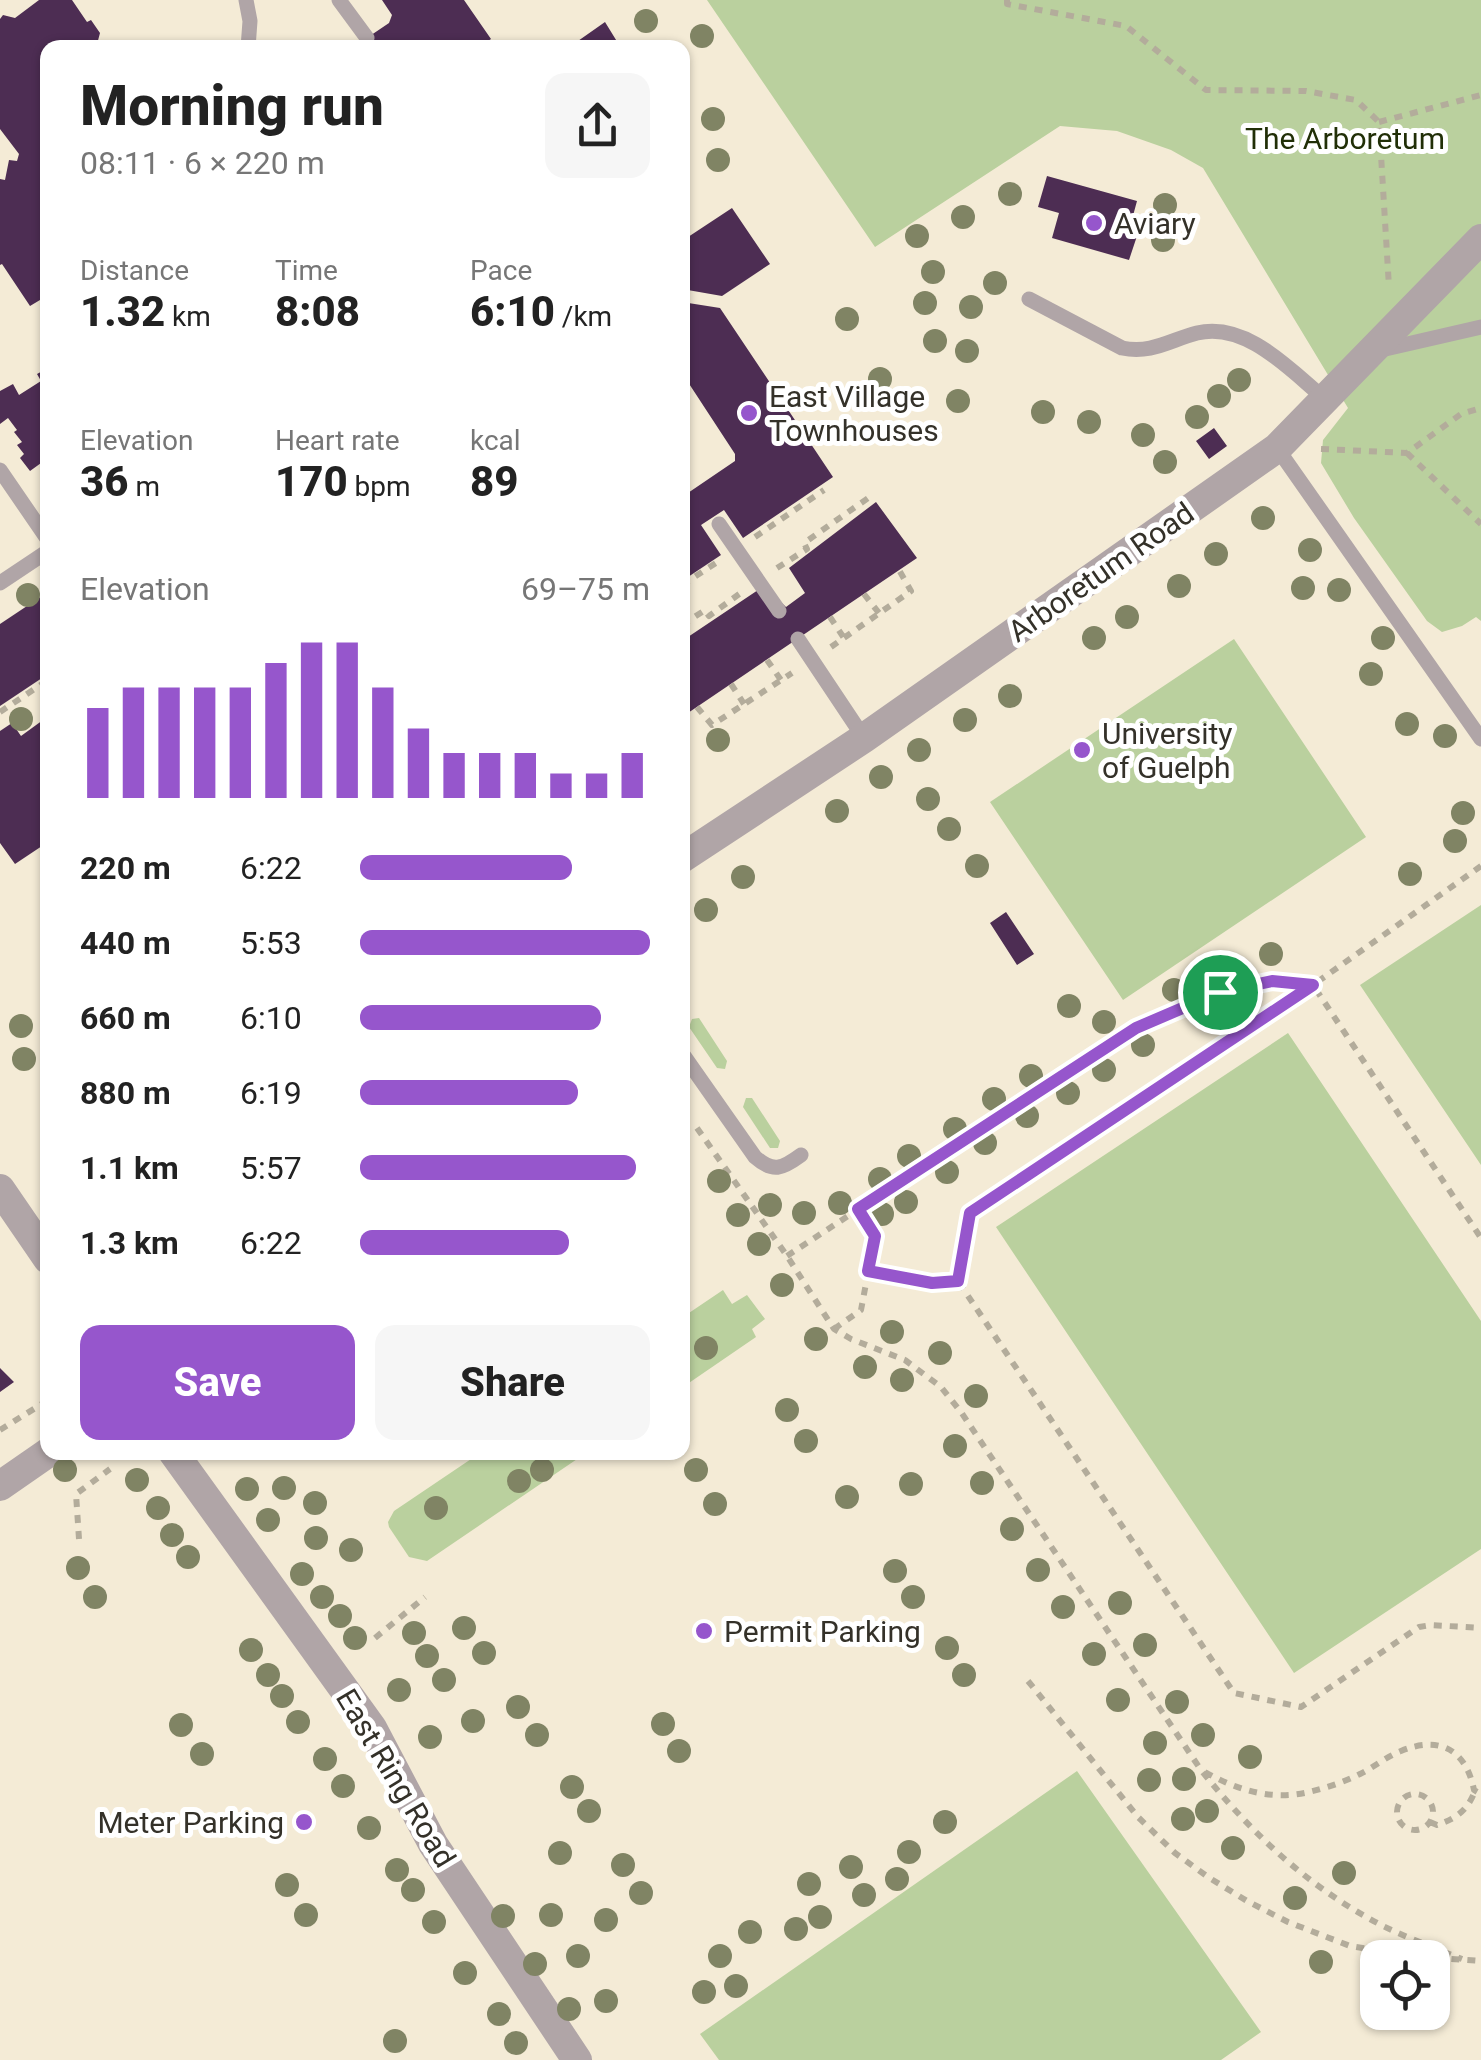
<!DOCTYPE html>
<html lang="en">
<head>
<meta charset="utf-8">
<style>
	body { margin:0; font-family:Roboto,sans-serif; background:#f6f6f6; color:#222; height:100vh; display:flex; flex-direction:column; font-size:38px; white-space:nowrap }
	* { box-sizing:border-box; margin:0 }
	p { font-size:32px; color:#767676 }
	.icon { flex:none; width:55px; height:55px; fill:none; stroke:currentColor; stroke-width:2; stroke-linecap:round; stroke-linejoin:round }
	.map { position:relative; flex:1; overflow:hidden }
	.panel { position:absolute; left:40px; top:40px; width:650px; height:1420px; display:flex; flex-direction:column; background:#fff; border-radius:20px; box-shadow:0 2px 8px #0004 }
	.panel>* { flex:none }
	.tools { position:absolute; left:1360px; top:1940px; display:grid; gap:20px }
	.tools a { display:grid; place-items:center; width:90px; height:90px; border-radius:20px; background:#fff; box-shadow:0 2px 8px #0004; font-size:50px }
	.pin { position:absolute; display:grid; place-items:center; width:85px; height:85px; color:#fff; margin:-42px; border:5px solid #fff; border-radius:50%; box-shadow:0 2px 10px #0007 }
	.round { display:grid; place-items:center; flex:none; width:105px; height:105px; border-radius:20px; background:#f6f6f6 }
	.overview { display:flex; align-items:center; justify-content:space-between; height:170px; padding:0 40px }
	h1 { font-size:55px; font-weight:800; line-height:75px }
	.figures { display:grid; grid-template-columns:repeat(3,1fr); gap:15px; height:170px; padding:10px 40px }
	.figures div { display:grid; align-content:center }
	.figures b { font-size:42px; font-weight:800 }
	.figures small { font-size:28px; font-weight:400 }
	.figures p { font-size:28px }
	.chart { height:280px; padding:20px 40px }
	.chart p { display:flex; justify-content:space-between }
	.chart svg { width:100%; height:180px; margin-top:10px; stroke:#9656cc; stroke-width:6 }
	.button { display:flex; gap:20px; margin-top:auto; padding:20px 40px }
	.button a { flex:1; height:115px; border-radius:20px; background:#9656cc; color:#fff; font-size:40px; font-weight:800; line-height:115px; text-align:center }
	.button a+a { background:#f6f6f6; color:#222 }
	ul { padding:0 40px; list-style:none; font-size:32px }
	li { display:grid; grid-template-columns:160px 120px 1fr; align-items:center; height:75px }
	li i { height:25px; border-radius:12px; background:#9656cc }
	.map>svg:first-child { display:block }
	.green { fill:#bad09e }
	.building { fill:#4d2d53 }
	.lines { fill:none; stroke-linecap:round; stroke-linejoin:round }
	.path { stroke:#b3ac9b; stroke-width:6; stroke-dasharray:8 8; stroke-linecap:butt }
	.lane { stroke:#b0a5a7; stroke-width:15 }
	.street { stroke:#b0a5a7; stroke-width:30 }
	.tree { fill:#808464 }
	.route-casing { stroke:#fff; stroke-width:20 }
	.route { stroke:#9656cc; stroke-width:12 }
	.poi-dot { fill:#9656cc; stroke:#fff; stroke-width:4 }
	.labels { text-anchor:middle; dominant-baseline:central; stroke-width:10; stroke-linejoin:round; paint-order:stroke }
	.park-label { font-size:30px; fill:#212f07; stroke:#fff }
	.poi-label { font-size:30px; fill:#343129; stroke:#fff; text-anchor:start }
	.street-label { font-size:30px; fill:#343129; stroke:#fff }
</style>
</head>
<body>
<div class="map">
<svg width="1481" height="2060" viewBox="0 0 1481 2060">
	<rect width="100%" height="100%" fill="#f4ebd6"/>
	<!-- green -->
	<path class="green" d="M707,0h774v621l-5,-4 -14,9 -20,6 -15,-11 -73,-103 -33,-55 2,-23 25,-32 -145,-240 -32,-18 -54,-19 -57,-5 -185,121z
		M1234,639l132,198 -243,163 -133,-198z
		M1481,905v260l-121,-180z
		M699,1018l28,43 -2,8 -8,-1 -28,-41 3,-8z
		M1288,1033l193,288v228l-187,124 -298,-446z
		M746,1098h6l28,43 -2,7h-8l-27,-41z
		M723,1290l9,14 15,-9 18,24 -13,10 4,8 -73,50v-70z
		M480,1453h106l-159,108 -18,-4 -20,-30 -1,-5 6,-11z
		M1077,1771l184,261 -40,28h-502l-19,-26z"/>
	<!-- building -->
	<path class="building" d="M39,0h33l15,22 4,-2 9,13 -4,15h-48v98l-4,2 4,4v159l-8,-11 -10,6 -28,-42 -2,1v-86l5,1 4,-20 8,1 2,-7 -19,-25v-110l3,-4 12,3z
		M382,0h82l27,39 -13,9h-126l37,-25 3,-8z
		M605,22l16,26h-53z
		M1047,176l90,25 -9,33 9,2 -8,24 -77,-22 7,-25 -21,-6z
		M732,208l38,56 -48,32 -40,-7v-48z
		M682,302l38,6 113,169 -90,61 -19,-28 -23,15 20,30 -39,26v-84l53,-36v-7l-53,-81z
		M48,368v90l-18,13 -10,-13 4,-4 -7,-9 5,-3 -8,-10 3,-2 -9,-12 -8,6v-33l13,-7 6,11 22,-14 -4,-7z
		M1214,428l13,18 -18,13 -13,-18z
		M876,502l41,56 -235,159v-76l82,-55 22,21 19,-14 -16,-25z
		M48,592v82l-48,32v-82z
		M43,720l5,7v115l-33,22 -15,-21v-112l12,-8 9,13z
		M1006,912l28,42 -17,11 -27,-42z
		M0,1368l14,14 -14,10z"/>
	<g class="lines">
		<!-- path -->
		<path class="path" d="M1007,0v4l119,22 80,64 100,1 50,9 23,22 10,165
			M1379,122l102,-27
			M1321,449l86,4 54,-39 20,-6
			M1407,453l74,71
			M755,537l69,-47
			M777,568l30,-19 -3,-6 67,-47
			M682,585l37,-24
			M864,594l15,19
			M830,617l14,21
			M682,625l23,-15 4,6 33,-24
			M831,647l80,-56 -12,-21
			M767,660l14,20
			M731,684l13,20
			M697,707l15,18 80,-52
			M0,712l48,-32
			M1481,866l-168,119 -342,228 -13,68 276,412 67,14 118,-80 12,-2 50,3
			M697,1128l90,128 47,73 17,10 54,21 36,27 20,25 240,358c51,64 108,118 182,156 25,12 52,22 79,33
			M787,1256l349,-229 83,-34 53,-12 41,4 168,253
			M868,1271l64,12 26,-2
			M834,1329l27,-19 14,-74 -17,-27
			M0,1430l45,-28 3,-23
			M79,1539l-3,-45 34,-25
			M375,1638l50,-41
			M1028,1681l110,136 37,36 33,24 39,24 41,21 62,24 61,10 70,5
			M1205,1772c32,18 67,29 104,20 17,-4 35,-10 51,-18 14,-7 26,-17 41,-23 39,-16 65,-1 73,39l7,4
			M1397 1812a18 18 0 1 1 36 0a18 18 0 1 1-36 0Z
			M1430,1822l7,3c21,-7 31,-16 38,-34"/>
		<!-- lane -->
		<path class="lane" d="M246,0l4,21 -2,27
			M339,0l28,38
			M1029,299l93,49c30,6 48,-8 75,-15 49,-12 93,37 127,65
			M1381,350l100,-23
			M1277,448l204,291
			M0,470l48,70
			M719,524l60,87
			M0,583l48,-32
			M798,639l66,99
			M682,1053l73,104c18,16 27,12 46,-2"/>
		<!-- street -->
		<path class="street" d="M682,858l182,-120 413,-290 204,-209
			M0,1189l48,70
			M173,1452l199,276 61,116 144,216
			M0,1486l49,-34"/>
	</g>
	<!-- trees -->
	<g class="tree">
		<circle cx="646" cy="21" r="12"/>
		<circle cx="702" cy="36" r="12"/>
		<circle cx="713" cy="119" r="12"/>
		<circle cx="718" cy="160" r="12"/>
		<circle cx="1010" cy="194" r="12"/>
		<circle cx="1165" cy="205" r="12"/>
		<circle cx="963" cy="217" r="12"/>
		<circle cx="917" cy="236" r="12"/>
		<circle cx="1163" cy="240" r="12"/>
		<circle cx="933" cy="272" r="12"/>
		<circle cx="995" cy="283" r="12"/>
		<circle cx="925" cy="303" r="12"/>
		<circle cx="971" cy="307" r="12"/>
		<circle cx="847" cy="319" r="12"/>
		<circle cx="935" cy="341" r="12"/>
		<circle cx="967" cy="351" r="12"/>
		<circle cx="880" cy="379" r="12"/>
		<circle cx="1239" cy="380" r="12"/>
		<circle cx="1219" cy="396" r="12"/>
		<circle cx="958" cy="401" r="12"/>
		<circle cx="1043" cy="412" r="12"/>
		<circle cx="1197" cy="417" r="12"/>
		<circle cx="1089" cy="422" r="12"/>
		<circle cx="1143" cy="435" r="12"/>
		<circle cx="1165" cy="462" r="12"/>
		<circle cx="1263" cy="518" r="12"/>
		<circle cx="1310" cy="550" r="12"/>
		<circle cx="1216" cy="554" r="12"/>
		<circle cx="1179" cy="586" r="12"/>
		<circle cx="1303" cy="588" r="12"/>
		<circle cx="1339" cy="590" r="12"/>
		<circle cx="28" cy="595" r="12"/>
		<circle cx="1127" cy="617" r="12"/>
		<circle cx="1094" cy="638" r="12"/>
		<circle cx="1383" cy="638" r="12"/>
		<circle cx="1371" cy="674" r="12"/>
		<circle cx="1010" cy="696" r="12"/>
		<circle cx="21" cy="719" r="12"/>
		<circle cx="965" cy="720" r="12"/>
		<circle cx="1407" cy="724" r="12"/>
		<circle cx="1445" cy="736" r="12"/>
		<circle cx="718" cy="740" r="12"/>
		<circle cx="919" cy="750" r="12"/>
		<circle cx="881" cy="777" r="12"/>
		<circle cx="928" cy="799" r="12"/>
		<circle cx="837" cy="811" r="12"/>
		<circle cx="1463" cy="813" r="12"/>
		<circle cx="949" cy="829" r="12"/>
		<circle cx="1455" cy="841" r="12"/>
		<circle cx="977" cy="866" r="12"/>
		<circle cx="1410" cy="874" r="12"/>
		<circle cx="743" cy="877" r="12"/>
		<circle cx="706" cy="910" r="12"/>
		<circle cx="1271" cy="954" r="12"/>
		<circle cx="1220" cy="970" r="12"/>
		<circle cx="1174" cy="990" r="12"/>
		<circle cx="1069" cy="1006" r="12"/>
		<circle cx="1104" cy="1022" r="12"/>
		<circle cx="21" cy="1026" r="12"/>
		<circle cx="1143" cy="1045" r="12"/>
		<circle cx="24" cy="1059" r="12"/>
		<circle cx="1104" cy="1070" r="12"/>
		<circle cx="1031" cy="1076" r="12"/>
		<circle cx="1068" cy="1093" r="12"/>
		<circle cx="994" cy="1099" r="12"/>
		<circle cx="1027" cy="1116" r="12"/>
		<circle cx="955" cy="1129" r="12"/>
		<circle cx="985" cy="1143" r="12"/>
		<circle cx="909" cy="1156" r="12"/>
		<circle cx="947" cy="1172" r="12"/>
		<circle cx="880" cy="1179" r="12"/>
		<circle cx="719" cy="1181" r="12"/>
		<circle cx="906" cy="1202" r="12"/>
		<circle cx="840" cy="1203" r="12"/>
		<circle cx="770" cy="1205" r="12"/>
		<circle cx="804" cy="1213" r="12"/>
		<circle cx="882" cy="1214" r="12"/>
		<circle cx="738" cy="1215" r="12"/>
		<circle cx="759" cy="1244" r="12"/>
		<circle cx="782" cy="1285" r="12"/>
		<circle cx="892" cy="1332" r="12"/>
		<circle cx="816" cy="1339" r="12"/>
		<circle cx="706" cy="1348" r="12"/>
		<circle cx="940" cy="1353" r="12"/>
		<circle cx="865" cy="1367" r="12"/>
		<circle cx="902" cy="1380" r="12"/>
		<circle cx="976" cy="1396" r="12"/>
		<circle cx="787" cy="1410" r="12"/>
		<circle cx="806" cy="1441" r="12"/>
		<circle cx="955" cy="1446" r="12"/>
		<circle cx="65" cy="1470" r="12"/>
		<circle cx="542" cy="1470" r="12"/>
		<circle cx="696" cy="1470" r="12"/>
		<circle cx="137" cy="1480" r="12"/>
		<circle cx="519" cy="1481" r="12"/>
		<circle cx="982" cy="1483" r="12"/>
		<circle cx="911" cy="1484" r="12"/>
		<circle cx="284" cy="1488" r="12"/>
		<circle cx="247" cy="1489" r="12"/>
		<circle cx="847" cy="1497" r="12"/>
		<circle cx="315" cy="1503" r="12"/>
		<circle cx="715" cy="1504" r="12"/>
		<circle cx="158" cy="1508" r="12"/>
		<circle cx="436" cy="1508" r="12"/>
		<circle cx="268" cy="1520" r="12"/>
		<circle cx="1012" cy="1529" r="12"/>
		<circle cx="172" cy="1535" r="12"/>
		<circle cx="316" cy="1538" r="12"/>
		<circle cx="351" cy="1550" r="12"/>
		<circle cx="188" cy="1557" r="12"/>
		<circle cx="78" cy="1568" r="12"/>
		<circle cx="1038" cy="1570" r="12"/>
		<circle cx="895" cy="1571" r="12"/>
		<circle cx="302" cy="1574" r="12"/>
		<circle cx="95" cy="1597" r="12"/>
		<circle cx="322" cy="1597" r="12"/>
		<circle cx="913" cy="1597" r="12"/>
		<circle cx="1120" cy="1603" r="12"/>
		<circle cx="1063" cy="1607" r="12"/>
		<circle cx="340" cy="1616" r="12"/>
		<circle cx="464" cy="1628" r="12"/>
		<circle cx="414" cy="1633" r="12"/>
		<circle cx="355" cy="1638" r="12"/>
		<circle cx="1145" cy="1645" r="12"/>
		<circle cx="947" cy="1648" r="12"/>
		<circle cx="251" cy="1650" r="12"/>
		<circle cx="484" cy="1653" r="12"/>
		<circle cx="1094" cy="1654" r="12"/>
		<circle cx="427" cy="1656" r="12"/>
		<circle cx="268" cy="1675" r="12"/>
		<circle cx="964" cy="1675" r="12"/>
		<circle cx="444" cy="1680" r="12"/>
		<circle cx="399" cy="1690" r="12"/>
		<circle cx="282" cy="1696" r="12"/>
		<circle cx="1118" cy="1700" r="12"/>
		<circle cx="1177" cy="1702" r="12"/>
		<circle cx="518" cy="1707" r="12"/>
		<circle cx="473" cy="1721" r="12"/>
		<circle cx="298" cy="1722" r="12"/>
		<circle cx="663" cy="1724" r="12"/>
		<circle cx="181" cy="1725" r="12"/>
		<circle cx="537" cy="1735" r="12"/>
		<circle cx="1203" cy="1735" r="12"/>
		<circle cx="430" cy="1737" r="12"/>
		<circle cx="1155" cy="1743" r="12"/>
		<circle cx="679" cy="1751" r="12"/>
		<circle cx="202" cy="1754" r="12"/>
		<circle cx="1250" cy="1757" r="12"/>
		<circle cx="325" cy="1759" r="12"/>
		<circle cx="1184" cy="1779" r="12"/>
		<circle cx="1149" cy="1780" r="12"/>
		<circle cx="343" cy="1786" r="12"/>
		<circle cx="572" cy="1787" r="12"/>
		<circle cx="589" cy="1811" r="12"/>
		<circle cx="1207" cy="1811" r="12"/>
		<circle cx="1183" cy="1819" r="12"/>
		<circle cx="945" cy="1822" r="12"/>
		<circle cx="369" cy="1828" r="12"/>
		<circle cx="1233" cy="1848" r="12"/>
		<circle cx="909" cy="1852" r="12"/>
		<circle cx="560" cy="1853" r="12"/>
		<circle cx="623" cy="1865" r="12"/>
		<circle cx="851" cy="1867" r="12"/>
		<circle cx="397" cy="1870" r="12"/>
		<circle cx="1344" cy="1873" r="12"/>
		<circle cx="897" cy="1879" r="12"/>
		<circle cx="809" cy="1884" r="12"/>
		<circle cx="287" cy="1885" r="12"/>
		<circle cx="413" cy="1890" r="12"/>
		<circle cx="641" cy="1893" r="12"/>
		<circle cx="864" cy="1895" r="12"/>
		<circle cx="1295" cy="1898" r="12"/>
		<circle cx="306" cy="1915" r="12"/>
		<circle cx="551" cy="1915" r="12"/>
		<circle cx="503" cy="1916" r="12"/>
		<circle cx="820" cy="1917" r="12"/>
		<circle cx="606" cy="1920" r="12"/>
		<circle cx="434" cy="1922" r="12"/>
		<circle cx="796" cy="1929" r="12"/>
		<circle cx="750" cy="1932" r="12"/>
		<circle cx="578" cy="1956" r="12"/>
		<circle cx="720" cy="1956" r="12"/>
		<circle cx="1321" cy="1962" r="12"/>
		<circle cx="535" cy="1964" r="12"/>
		<circle cx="465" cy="1973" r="12"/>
		<circle cx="736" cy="1986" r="12"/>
		<circle cx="704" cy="1992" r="12"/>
		<circle cx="606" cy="2001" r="12"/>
		<circle cx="569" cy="2009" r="12"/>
		<circle cx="499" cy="2014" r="12"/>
		<circle cx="395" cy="2041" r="12"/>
		<circle cx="516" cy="2043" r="12"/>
	</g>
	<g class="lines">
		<defs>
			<path id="route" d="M1272,981l41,4 -343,228 -12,68 -26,2 -64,-12 7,-35 -17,-27 278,-181 84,-36z"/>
		</defs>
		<!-- route casing -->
		<use href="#route" class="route-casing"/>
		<!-- route -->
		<use href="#route" class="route"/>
	</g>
	<!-- markers -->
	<g class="poi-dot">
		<circle cx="1094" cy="223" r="10"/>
		<circle cx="749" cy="413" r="10"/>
		<circle cx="1082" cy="750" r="10"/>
		<circle cx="704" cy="1631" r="10"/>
		<circle cx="304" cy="1822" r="10"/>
	</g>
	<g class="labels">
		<!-- park labels -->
		<g class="park-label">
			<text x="1345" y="138">The Arboretum</text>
		</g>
		<!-- poi labels -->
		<g class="poi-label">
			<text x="1114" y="223">Aviary</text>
			<text x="769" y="396">East Village<tspan x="769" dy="34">Townhouses</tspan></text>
			<text x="1102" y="733">University<tspan x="1102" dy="34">of Guelph</tspan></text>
			<text x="724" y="1631">Permit Parking</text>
			<text x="284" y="1822" text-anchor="end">Meter Parking</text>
		</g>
		<!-- street labels -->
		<g class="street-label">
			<text transform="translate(1101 572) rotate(-35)">Arboretum Road</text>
			<text transform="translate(396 1778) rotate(59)">East Ring Road</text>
		</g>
	</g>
</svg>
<div class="tools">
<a><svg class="icon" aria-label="locate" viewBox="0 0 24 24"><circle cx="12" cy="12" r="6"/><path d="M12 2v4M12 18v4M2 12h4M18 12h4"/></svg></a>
</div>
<div class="pin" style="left:1220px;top:992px;background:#1e9e55"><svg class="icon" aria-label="arrive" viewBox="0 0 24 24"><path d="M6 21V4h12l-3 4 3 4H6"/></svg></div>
<section class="panel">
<div class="overview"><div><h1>Morning run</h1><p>08:11 · 6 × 220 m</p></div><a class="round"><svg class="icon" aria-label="share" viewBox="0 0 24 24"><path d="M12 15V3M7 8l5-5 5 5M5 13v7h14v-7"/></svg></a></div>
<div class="figures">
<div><p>Distance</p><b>1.32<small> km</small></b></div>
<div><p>Time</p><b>8:08</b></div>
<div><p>Pace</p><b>6:10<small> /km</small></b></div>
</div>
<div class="figures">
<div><p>Elevation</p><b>36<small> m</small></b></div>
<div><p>Heart rate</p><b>170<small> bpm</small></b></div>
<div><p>kcal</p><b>89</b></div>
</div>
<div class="chart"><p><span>Elevation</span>69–75 m</p>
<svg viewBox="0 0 160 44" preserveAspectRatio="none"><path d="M5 44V22M15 44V17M25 44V17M35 44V17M45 44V17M55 44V11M65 44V6M75 44V6M85 44V17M95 44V27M105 44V33M115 44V33M125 44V33M135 44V38M145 44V38M155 44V33"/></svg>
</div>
<ul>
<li><b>220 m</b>6:22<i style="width:73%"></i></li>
<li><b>440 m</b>5:53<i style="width:100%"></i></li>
<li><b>660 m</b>6:10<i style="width:83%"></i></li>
<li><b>880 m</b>6:19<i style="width:75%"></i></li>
<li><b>1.1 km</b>5:57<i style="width:95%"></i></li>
<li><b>1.3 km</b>6:22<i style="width:72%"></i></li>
</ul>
<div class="button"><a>Save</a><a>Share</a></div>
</section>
</div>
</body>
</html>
